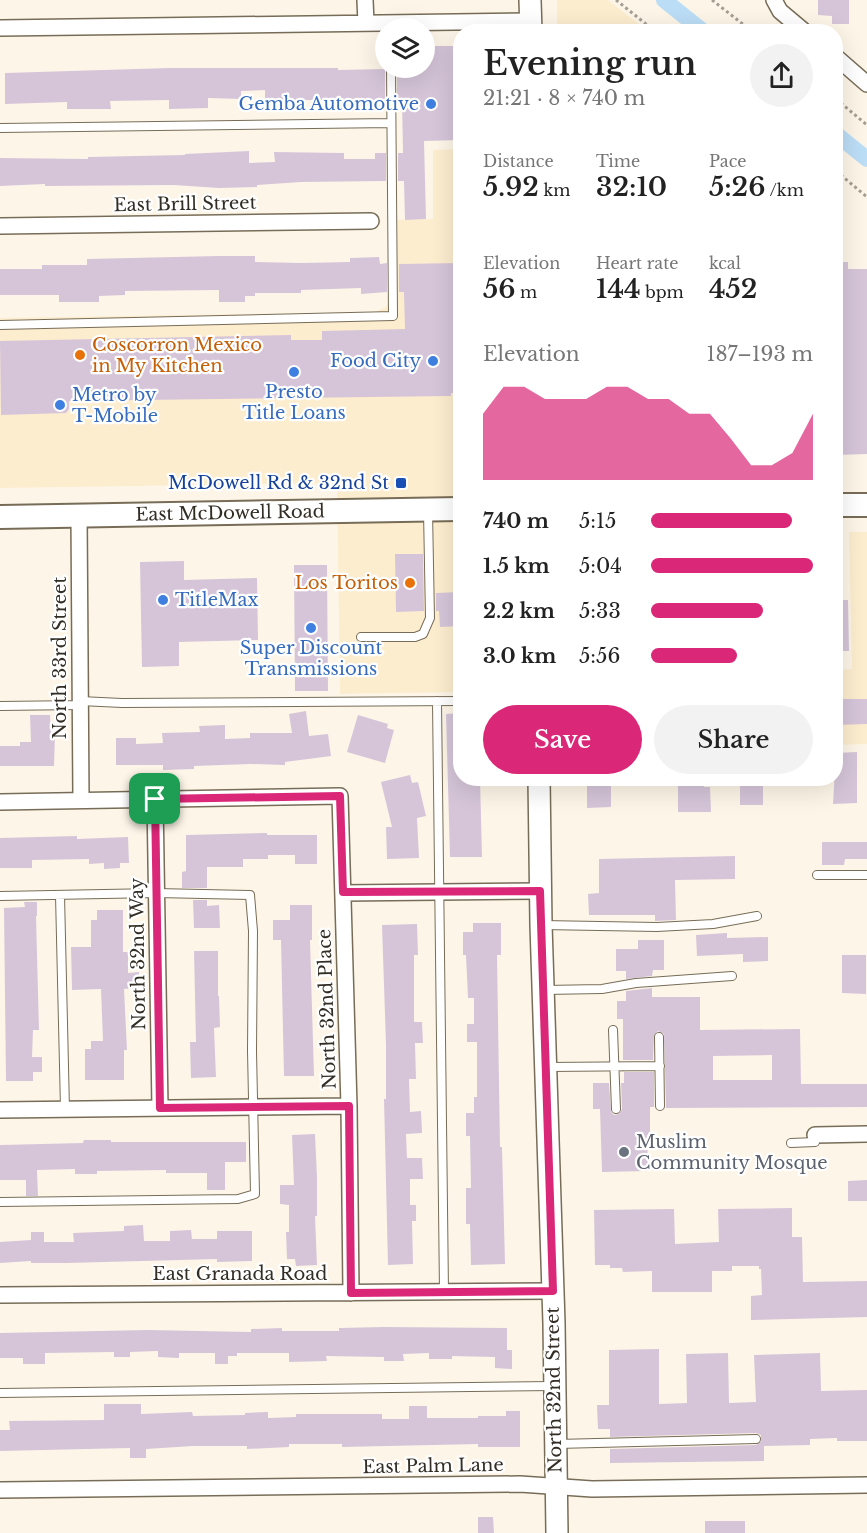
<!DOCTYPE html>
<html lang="en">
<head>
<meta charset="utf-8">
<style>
	body { margin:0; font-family:"Libre Baskerville",serif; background:#f2f2f2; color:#222; height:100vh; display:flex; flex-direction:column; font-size:22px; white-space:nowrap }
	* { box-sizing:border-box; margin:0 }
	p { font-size:20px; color:#767676 }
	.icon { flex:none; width:33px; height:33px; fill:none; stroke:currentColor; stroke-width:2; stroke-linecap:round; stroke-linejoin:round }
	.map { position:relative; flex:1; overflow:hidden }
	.panel { position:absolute; left:453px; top:24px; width:390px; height:762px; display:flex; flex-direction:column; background:#fff; border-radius:24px; box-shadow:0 6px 24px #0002 }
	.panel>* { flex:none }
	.tools { position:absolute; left:375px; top:18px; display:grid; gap:12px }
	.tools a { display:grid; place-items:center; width:60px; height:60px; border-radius:50%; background:#fff; box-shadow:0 6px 24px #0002; font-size:30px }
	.pin { position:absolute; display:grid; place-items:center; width:51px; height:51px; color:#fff; margin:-26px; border-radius:12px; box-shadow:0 3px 9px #0006 }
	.round { display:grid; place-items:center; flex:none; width:63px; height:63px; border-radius:32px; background:#f2f2f2 }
	.overview { display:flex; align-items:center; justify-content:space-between; height:102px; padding:0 30px }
	h1 { font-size:33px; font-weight:600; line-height:45px }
	.figures { display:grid; grid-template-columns:repeat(3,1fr); gap:9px; height:102px; padding:6px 30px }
	.figures div { display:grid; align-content:center }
	.figures b { font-size:26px; font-weight:600 }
	.figures small { font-size:16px; font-weight:400 }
	.figures p { font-size:16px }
	.chart { height:168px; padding:12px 30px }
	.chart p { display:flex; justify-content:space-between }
	.chart svg { width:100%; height:108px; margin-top:6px; fill:#db2777; opacity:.7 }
	.primary-button { display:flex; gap:12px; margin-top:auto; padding:12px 30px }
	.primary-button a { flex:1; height:69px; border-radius:36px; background:#db2777; color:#fff; font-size:24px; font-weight:600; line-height:69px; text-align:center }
	.primary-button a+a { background:#f2f2f2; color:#222 }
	ul { padding:0 30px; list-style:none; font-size:20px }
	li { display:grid; grid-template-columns:96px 72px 1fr; align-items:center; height:45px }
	li i { height:15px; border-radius:8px; background:#db2777 }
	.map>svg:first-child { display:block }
	.built { fill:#fdedcf }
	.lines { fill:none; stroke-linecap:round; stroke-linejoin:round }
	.canal { stroke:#bcddf6; stroke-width:16 }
	.building { fill:#d6c5d9; fill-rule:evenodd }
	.service-casing { stroke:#776c57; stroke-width:10 }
	.minor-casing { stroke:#776c57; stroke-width:18 }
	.secondary-casing { stroke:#776c57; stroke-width:24 }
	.primary-casing { stroke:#776c57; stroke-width:26 }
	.path { stroke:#a59f93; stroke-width:3; stroke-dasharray:3 3; stroke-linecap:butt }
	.service { stroke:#fff; stroke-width:8 }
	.minor { stroke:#fff; stroke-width:15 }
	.secondary { stroke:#fff; stroke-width:21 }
	.primary { stroke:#fff; stroke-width:22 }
	.route-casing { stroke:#fff; stroke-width:12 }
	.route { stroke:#db2777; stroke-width:8 }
	.shop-dot { fill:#3f7fe0; stroke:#fff; stroke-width:2 }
	.food-dot { fill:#e8710a; stroke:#fff; stroke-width:2 }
	.transit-dot { fill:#1a4fb4; stroke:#fff; stroke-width:2 }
	.worship-dot { fill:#6b7280; stroke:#fff; stroke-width:2 }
	.labels { text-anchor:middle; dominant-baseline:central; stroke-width:4.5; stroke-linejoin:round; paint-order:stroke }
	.shop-label { font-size:18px; fill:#366cbe; stroke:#fff; text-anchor:end }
	.street-label { font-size:18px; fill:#322d25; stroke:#fff }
	.food-label { font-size:18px; fill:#c56008; stroke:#fff; text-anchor:start }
	.transit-label { font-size:18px; fill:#164399; stroke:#fff; text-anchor:end }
	.worship-label { font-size:18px; fill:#5b616d; stroke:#fff; text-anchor:start }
</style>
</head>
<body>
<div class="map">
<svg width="867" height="1533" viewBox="0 0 867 1533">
	<rect width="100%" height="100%" fill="#fdf6e8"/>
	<!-- built -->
	<path class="built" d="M557,0h51l40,31h-91z
		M460,149v543l-120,2 -3,-211 -337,5v-170l375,-6 11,-5 4,-9v-78l43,-1v-69z
		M849,532h18v212l-31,1v-75l16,-1z"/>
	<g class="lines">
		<!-- canal -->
		<path class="canal" d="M664,0l40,32
			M836,134l31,25"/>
	</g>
	<!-- building -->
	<path class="building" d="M818,0h31v24h-17v-8l-14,-1z
		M424,46h36v94l-36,1 2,78 -21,1 -1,-39h-6v-28h5l-1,-54h-5v-31h27z
		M169,68h169v2l47,-1v31h-120v-10l-24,1v8l-33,-1v10l-39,1v-9l-59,1 1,8h-44v-7l-62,2v-31z
		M249,151v12l26,-1 -1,-10 70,1v6h31v-6h11v28l-85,1 -44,3v2l-38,1 -45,-3 -129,1v-2l-45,2v-28l88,1v-2l97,-2v-1z
		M218,256h37v6l46,1 49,-1v-4l29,-1 1,7 7,-1v29l-26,2v-6l-60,2v3h-46v3h-10v6h-26v-12l-94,1v4l-26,1v6h-40v-7h-59v-26h42v-4h45v-6z
		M836,262h12v7h19v185l-31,1z
		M460,263v130h-9v3l-382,5v8l-3,4 -65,2 -1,-74 291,-6v5h31v-9l83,-2 -1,-37h-5v-28z
		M395,554h28l1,57 -28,1z
		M184,561v19l73,-2 1,62 -79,2v24l-37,1 -2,-105z
		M294,565h33l1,126h-33z
		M460,592v34l-20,1 -1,-16h-3v-18z
		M836,600h12l1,51h-13z
		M836,699h31v25l-31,1z
		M306,711l3,25 19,-2 3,22 -46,6v3l-35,-1 -56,2v3l-31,1v-5h-47v-27h20v6l27,-1 -1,-10 38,-1 -1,-6 26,-1v14l25,-1v-5h42l-3,-19z
		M460,713v65h20l2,79h-32l-4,-143z
		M30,715h20l1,19h4l-1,32h-54v-20h20v-4h11z
		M358,715l30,9 -1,4 7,2 -9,33 -38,-11z
		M857,752v51l-24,1 3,-51z
		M410,775l2,8 6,-1 8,34 -9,2 2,40 -32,1 -1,-32h6l-11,-45z
		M587,778h24v29l-24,1z
		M678,778h26v9h6l1,25h-33z
		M740,778h23v27h-23z
		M267,833v2h50v29h-22v-9h-27v4h-25v8h-36v21h-25v-16l4,-1v-36z
		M77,836v3l51,-2 1,26h-9v5l-16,1v-6l-15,1v-5l-57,1v8h-32v-30z
		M822,842h45v17h-22l-1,6h-22z
		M735,856v23l-60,1 1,40 -21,1v-6h-66l-1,-21 11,-1v-34z
		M193,900h14v6l12,-1 1,23h-26z
		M24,902h13v14h-1l3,114h-6l-1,27h10v15h-9v9h-27l-2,-173 21,-1z
		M290,905h22v35h-2l4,136h-30l-3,-136h-8v-20h17z
		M97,910h26v42h5v21l11,-1v16l-15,1 3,61h-3v30h-39v-31h6v-8h12l-2,-52 -29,1 -1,-43h20v-27h6z
		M473,923h28v32h-4l3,192h2l3,117 -34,1 -1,-41h-4v-36h5l-1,-52h-4v-23h8v-16h3v-55h-10v-18h7v-26h-6l-2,-43h-3v-23h10z
		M417,924l1,31h-4v67h8l1,21h-8l1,36h-7l1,33 11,-1 1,22 -16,1 1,24h15l1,21h-13v26h6v16h-4l1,43 -25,1 -4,-166h2v-54l-4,-120z
		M727,933v5l41,-1v24l-25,1v-8l-46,2 -1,-21z
		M638,940h26v30h-11l-1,6 -26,3v-8h-10v-22h22z
		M194,951h24v45h1l1,31 -6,1 2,49 -25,1 -1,-36h6z
		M842,955h24v39l-24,-1z
		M652,988v9h48v33l100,-1 1,55h66v23l-201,1 -2,-74 -6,-3 -4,4 -1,25h-30v-41h-6v-18h9v-10zM772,1055v25h-59v-24z
		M624,1072h30v35h-4v28h-3l1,34 -2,2 -44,1 -2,-63h-7v-26h16l2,29 3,3 5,-1 3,-5 -1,-26h3z
		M315,1134l2,44v38h-2l2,49 -21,1 -1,-7h-8l-1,-27h3v-27l-9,-1v-19h14l-2,-50z
		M84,1140h27v2h135v20h-21v28h-18v-17h-41v-3l-69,1v3h-22v-5l-38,1 1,26h-12v-16h-26v-35l83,-2z
		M867,1180v21h-19v-20z
		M792,1208v29h10l1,45 64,-1v36l-116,3v-24l11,-1 -1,-26h-2v-3h-27v5h-20v21h-60v-21l-29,1 -1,-4h-12v-3h-15l-1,-55 80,-1 1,35 44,-2 -1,-33z
		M143,1225l1,16h26v-10l21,-1 1,9h25v-8h35v30l-35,1v-3l-150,4h-36v-2l-31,2v-21l31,-2v-8h13v10h30l-1,-9 51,-2v-5z
		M384,1327l123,1v22h5v19l-17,-1v-11l-43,-1v3h-23v-6l-26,1 1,7h-20v-4l-58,-1 1,5 -38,1v-9h-52v3h-9v8h-13v-11h-36v5l-21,-1v-6l-28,1v5h-16v-5l-69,1v11h-22v-6h-23v-25l148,-3 103,2v-3l31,-1v3h57v-3z
		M659,1349v55l28,-1 -1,-49 42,-1 1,50 27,-1 -2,-47 66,-2 1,38 46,-1v51h-30v-3l-27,1v6l-46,1v15l-154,2v-14l146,-4 5,-4v-6l-5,-2 -146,4v-8h-12l-1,-24h12v-55z
		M104,1404h37v10l51,-2 1,4 52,-1v-2l23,-1v6l28,-1v-3h86v5h27v-13h18v12h51v-2h28v-5h14v36h-42v-3l-136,3v-3h-53v3l-42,2v-3h-54l-47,3v9h-16v-10l-130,3v-21h10l-1,-9 95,-1z
		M478,1517h15l1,16h-16z
		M705,1521h40v12h-40z"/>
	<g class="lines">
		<defs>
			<path id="service" d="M0,128l391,-5
				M0,325l393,-9 -2,-248
				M361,637h54l8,-3 7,-16 -2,-107
				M80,701l42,2 338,-2
				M437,701l7,591
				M0,706l80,-1
				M817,875h50
				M60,895l5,214
				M0,896l156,-3 94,2 3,36 -1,120 3,143 -17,5 -238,3
				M542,925l115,2 56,-3 44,-8
				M544,990l58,-1 34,-6 96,-7
				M613,1030l3,79
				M659,1037l1,69
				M548,1067l112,-1
				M791,1143l24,-1v-7
				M0,1393l553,-7
				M557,1444l199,-5"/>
			<path id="minor" d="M365,0l1,23
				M774,0l6,11 25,21
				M0,28l531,-7
				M836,57l31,27
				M0,226l371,-5
				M79,515l2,285
				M155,799l5,309
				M0,802l340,-6 9,310 2,187
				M343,893l197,-2
				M0,1110l349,-4
				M815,1135l52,-1
				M0,1295l553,-4
				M0,1490l520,-6 72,5 275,-4"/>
			<path id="secondary" d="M530,0l1,32
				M539,778l2,147 13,398 3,210"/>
			<path id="primary" d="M836,505h31
				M0,517l460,-8"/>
		</defs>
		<!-- service casing -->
		<use href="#service" class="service-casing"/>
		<!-- minor casing -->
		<use href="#minor" class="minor-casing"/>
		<!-- secondary casing -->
		<use href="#secondary" class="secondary-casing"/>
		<!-- primary casing -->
		<use href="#primary" class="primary-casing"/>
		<!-- path -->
		<path class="path" d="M616,0l40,32
			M712,0l41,32
			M836,99l31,26
			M836,171l31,26"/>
		<!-- service -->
		<use href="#service" class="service"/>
		<!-- minor -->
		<use href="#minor" class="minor"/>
		<!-- secondary -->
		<use href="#secondary" class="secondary"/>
		<!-- primary -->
		<use href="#primary" class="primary"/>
	</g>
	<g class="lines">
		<defs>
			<path id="route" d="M340,796l3,96 197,-1 13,400 -202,2 -2,-187 -189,2 -5,-309z"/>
		</defs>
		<!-- route casing -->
		<use href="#route" class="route-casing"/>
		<!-- route -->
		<use href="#route" class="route"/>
	</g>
	<!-- markers -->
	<g class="shop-dot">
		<circle cx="431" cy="104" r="6"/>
		<circle cx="433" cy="361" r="6"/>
		<circle cx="294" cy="372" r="6"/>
		<circle cx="60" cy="405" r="6"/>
		<circle cx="163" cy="600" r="6"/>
		<circle cx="311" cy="628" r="6"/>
	</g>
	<g class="food-dot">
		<circle cx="80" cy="355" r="6"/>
		<circle cx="410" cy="583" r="6"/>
	</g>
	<rect class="transit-dot" x="395" y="477" width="12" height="12" rx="3"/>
	<circle class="worship-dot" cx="624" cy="1152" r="6"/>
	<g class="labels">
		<!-- shop labels -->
		<g class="shop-label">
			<text x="419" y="104">Gemba Automotive</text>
			<text x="421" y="361">Food City</text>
			<text x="294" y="392" text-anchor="middle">Presto<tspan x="294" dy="21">Title Loans</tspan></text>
			<text x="72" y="395" text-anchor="start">Metro by<tspan x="72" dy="21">T-Mobile</tspan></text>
			<text x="175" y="600" text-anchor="start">TitleMax</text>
			<text x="311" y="648" text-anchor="middle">Super Discount<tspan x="311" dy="21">Transmissions</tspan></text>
		</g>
		<!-- street labels -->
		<g class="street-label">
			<text transform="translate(185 204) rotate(-1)">East Brill Street</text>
			<text transform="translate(230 513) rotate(-1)">East McDowell Road</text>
			<text transform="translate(60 658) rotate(-90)">North 33rd Street</text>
			<text transform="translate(138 954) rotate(-91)">North 32nd Way</text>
			<text transform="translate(327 1009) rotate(-92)">North 32nd Place</text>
			<text x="240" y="1274">East Granada Road</text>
			<text transform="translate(554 1390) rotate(-91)">North 32nd Street</text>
			<text transform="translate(433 1466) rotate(-1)">East Palm Lane</text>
		</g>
		<!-- food labels -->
		<g class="food-label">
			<text x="92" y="345">Coscorron Mexico<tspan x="92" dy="21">in My Kitchen</tspan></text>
			<text x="398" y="583" text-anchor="end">Los Toritos</text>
		</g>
		<!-- transit labels -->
		<g class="transit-label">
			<text x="389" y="483">McDowell Rd &amp; 32nd St</text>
		</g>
		<!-- worship labels -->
		<g class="worship-label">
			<text x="636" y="1142">Muslim<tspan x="636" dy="21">Community Mosque</tspan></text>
		</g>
	</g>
</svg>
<div class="tools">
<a><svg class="icon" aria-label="layers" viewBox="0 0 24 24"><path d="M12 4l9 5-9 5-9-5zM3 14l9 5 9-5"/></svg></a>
</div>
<div class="pin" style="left:155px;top:799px;background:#1e9e55"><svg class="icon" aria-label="arrive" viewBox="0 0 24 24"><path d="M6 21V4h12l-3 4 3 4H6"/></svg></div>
<section class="panel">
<div class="overview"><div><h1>Evening run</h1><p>21:21 · 8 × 740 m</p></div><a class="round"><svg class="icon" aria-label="share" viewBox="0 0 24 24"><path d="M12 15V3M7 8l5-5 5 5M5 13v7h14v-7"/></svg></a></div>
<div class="figures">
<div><p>Distance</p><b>5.92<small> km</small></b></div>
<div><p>Time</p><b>32:10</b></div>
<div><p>Pace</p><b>5:26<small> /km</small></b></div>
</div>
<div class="figures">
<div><p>Elevation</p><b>56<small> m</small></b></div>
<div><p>Heart rate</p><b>144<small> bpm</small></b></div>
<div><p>kcal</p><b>452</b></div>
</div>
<div class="chart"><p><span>Elevation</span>187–193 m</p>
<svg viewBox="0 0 160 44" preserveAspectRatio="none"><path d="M0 44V17L10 6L20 6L30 11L40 11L50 11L60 6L70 6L80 11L90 11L100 17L110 17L120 27L130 38L140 38L150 33L160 17V44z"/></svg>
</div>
<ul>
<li><b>740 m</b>5:15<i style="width:87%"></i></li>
<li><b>1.5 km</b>5:04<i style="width:100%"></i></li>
<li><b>2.2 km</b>5:33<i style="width:69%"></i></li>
<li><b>3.0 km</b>5:56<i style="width:53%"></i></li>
</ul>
<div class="primary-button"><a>Save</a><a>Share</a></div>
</section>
</div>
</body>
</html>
